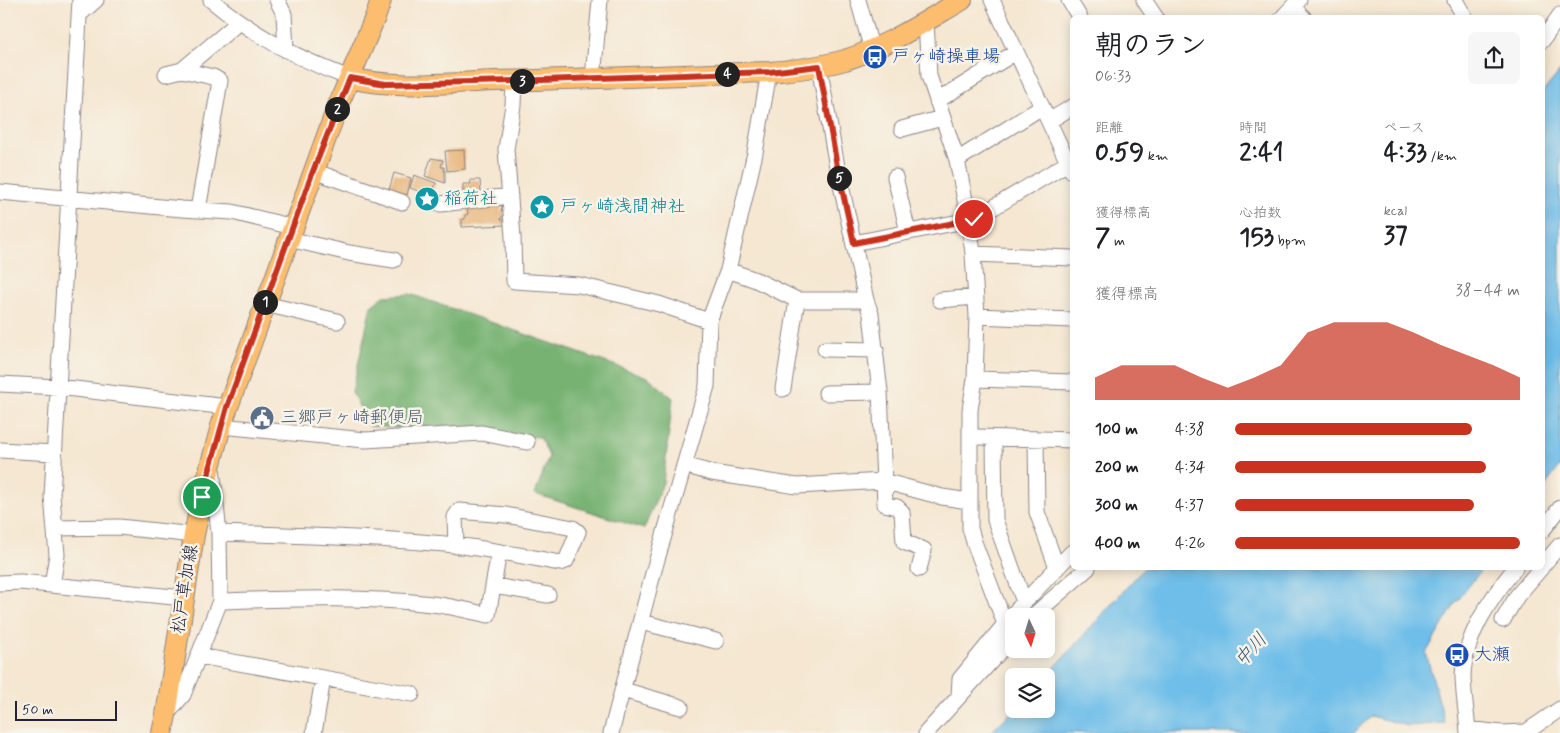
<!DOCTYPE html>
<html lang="ja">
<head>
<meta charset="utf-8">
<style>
	body { margin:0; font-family:Mynerve,"Klee One",sans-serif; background:#f6f6f6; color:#202124; height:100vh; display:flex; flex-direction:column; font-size:19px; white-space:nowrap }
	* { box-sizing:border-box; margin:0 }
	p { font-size:16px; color:#757577 }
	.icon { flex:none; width:28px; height:28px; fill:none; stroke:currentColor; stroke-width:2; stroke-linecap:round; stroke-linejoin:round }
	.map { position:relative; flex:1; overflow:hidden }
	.side { position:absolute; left:1070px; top:15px; width:475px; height:555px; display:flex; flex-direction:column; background:#fff; border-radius:8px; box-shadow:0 2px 12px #0003 }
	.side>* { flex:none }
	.needle { width:32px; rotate:176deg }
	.fabs { position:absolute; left:1005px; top:608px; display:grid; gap:10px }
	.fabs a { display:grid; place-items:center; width:50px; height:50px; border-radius:8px; background:#fff; box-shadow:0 2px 12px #0003; font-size:25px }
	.scale { position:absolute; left:15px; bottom:12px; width:102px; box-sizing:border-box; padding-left:5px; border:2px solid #22223b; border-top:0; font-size:14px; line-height:18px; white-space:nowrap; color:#22223b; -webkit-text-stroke:4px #f7f3e8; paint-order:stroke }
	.pin { position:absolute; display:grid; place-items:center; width:42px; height:42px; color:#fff; margin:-21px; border:2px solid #fff; border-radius:50%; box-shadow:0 1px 5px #0007 }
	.km { position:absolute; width:25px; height:25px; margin:-12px; border-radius:50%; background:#222; color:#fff; font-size:14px; line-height:25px; text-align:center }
	.round { display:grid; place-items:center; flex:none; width:52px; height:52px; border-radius:8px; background:#f6f6f6 }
	.head { display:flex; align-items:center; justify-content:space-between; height:85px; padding:0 25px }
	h1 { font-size:28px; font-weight:800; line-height:38px }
	.figures { display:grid; grid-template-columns:repeat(3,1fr); gap:8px; height:85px; padding:5px 25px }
	.figures div { display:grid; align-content:center }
	.figures b { font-size:25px; font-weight:800 }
	.figures small { font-size:14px; font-weight:400 }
	.figures p { font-size:14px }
	.chart { height:140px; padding:10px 25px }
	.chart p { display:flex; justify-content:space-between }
	.chart svg { width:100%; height:90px; margin-top:5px; fill:#c8321e; opacity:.7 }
	ul { padding:0 25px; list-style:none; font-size:16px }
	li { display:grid; grid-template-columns:80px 60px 1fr; align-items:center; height:38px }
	li i { height:12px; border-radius:6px; background:#c8321e }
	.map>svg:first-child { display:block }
	.forest { fill:#77b272; stroke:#4c6a56 }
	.water { fill:#6ebee9; stroke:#487092 }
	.building { fill:#e7b072 }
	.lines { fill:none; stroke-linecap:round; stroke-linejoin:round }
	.minor-casing { stroke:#8c8486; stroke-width:17 }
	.major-casing { stroke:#8c8486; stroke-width:22 }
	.minor { stroke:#fff; stroke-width:15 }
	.major { stroke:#fcbd6e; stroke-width:20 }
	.route-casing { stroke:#fff; stroke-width:10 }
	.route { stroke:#c8321e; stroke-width:6 }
	.labels { text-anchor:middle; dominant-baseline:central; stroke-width:5; stroke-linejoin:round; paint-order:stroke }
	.transit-label { font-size:18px; fill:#164399; stroke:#f7f3e8; text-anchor:start }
	.culture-label { font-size:18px; fill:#0d838f; stroke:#f7f3e8; text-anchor:start }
	.service-label { font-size:18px; fill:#4e5e75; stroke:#f7f3e8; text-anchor:start }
	.street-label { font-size:18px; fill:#22223b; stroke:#f7f3e8 }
	.water-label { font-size:19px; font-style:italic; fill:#3d5978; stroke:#f7f3e8 }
</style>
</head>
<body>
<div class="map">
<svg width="1560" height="733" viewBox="0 0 1560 733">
	<rect width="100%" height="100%" fill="#f7f3e8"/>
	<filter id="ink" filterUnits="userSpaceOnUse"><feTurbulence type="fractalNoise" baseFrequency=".02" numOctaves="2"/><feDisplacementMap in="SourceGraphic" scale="10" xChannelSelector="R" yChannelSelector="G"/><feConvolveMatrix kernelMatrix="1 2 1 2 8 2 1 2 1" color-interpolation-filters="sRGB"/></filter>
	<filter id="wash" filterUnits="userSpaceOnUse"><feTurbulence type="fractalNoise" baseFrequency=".0096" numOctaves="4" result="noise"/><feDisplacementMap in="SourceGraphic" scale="20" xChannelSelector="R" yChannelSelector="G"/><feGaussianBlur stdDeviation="1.12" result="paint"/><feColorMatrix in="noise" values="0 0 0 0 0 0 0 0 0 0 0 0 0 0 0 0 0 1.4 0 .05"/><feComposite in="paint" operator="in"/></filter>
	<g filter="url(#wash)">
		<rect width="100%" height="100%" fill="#f5e7d1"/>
		<!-- forest -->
		<path class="forest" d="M410,294l238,83 25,21 -10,85 -19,46 -109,-35 14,-38 -9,-19 -171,-11 -17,-34 19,-86 13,-10z"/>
		<!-- water -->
		<path class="water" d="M1560,71v395l-17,23 -1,-396z
			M1144,568h339l-28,36 -29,49 19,70 -37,3 -37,-10 -17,17h-364l25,-24h31v-32z"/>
		<g id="blocks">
			<!-- building -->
			<path class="building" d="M464,150l1,19 -18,2 -2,-20z
				M431,158l12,2 -2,7h3v4h1v12l-20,-7z
				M394,173l17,5 -4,17 -18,-5z
				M414,175l22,8 -3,9 -2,-1 -2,4 -19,-7z
				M470,180h10l1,13 -18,2v-11h8z
				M503,203l-2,8 4,-1v7h-4v3l6,-1v6l-45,2v-8h3v-4l3,-1 -1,-6z"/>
		</g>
	</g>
	<g filter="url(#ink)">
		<use href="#blocks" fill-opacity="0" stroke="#8c8486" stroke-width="1"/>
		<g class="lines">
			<defs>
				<path id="minor" d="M211,0c41,34 89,60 139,78
					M277,0l7,14 2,36
					M858,0l14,50
					M992,0l80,171
					M1069,0l11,18
					M1144,0l12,18
					M1455,0l10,18
					M1293,7l11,11
					M79,15l17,-15
					M1282,18l17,-18
					M926,21l3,55 28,84 12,60 4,34 4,62 -2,63 -5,31v118l4,14 31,82 -45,55 -1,17
					M1542,41l18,-26
					M819,66l18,101 29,133 5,14 9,78 5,112 12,3 5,5 2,30 20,8 -5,19
					M182,70l31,7 7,4 -22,129
					M166,74l16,-4 57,-48
					M593,78l7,-78
					M514,81l-1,24 -7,44 7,88 1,44 65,4 80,19 50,17
					M937,101l79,-49
					M1049,121l23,-14
					M902,129l40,-11
					M957,160l85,-53
					M313,171l89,31
					M895,177l13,55
					M0,192l182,17 50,3 61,15
					M441,204l69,-8
					M289,239l60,14 45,7
					M854,243l120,-24 94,-56
					M973,254l99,4
					M728,270l28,10 41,20h69
					M940,300l35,-3
					M265,304l72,17
					M977,316l95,4
					M825,349l51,1
					M975,379l97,3
					M0,384l58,3 169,20
					M783,389l14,-89
					M826,393l54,-1
					M221,426l144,14 117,-7 45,9
					M979,437l93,3
					M994,438l1,82 29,82
					M1036,440l1,72 20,56
					M0,450l54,3
					M684,465l28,8 85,13 86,-5 59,16 27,4
					M55,528l64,-1 75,8
					M1542,531l18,-23
					M219,533c71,2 142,4 213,10 43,3 86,12 128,20l6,-2 12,-29 -5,-4 -67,-13 -47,-4 -4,6 1,29
					M1542,566l18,-21
					M0,583l20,-1 164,16
					M52,585l5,-30 -5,-59 28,-496
					M494,586l54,9
					M220,601c70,-2 141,-5 212,3 19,2 38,7 56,11l11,-63
					M1012,615l60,-63
					M1033,616l55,-48
					M1503,620l14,-24 24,-28
					M641,622l75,19
					M199,656l213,38
					M623,690l58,17
					M166,715l17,-20 37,-94 -1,-68 -7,-65
					M1468,729l33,4
					M314,733l9,-54
					M611,733l43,-163 53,-184 2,-65 19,-51 27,-117 14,-81
					M926,733l88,-97
					M1468,733c-1,-19 -5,-39 -5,-58 2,-40 28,-77 52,-107
					M1501,733l25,-1 34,-23"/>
				<path id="major" d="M350,78c46,11 97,5 144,3 92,-2 183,-6 275,-9 26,-2 51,-5 76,-12 43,-14 79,-38 117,-60
					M162,733l4,-18 28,-180 8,-38 19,-71 116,-318 39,-93 5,-15"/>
			</defs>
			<!-- minor casing -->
			<use href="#minor" class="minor-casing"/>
			<!-- major casing -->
			<use href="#major" class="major-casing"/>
			<!-- minor -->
			<use href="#minor" class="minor"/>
			<!-- major -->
			<use href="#major" class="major"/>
		</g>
	</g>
	<g class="lines" filter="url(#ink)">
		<defs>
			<path id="route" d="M202,497l25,-90 86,-236 37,-93 36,6 128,-3 255,-9 50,-6 18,100 17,77 120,-24"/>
		</defs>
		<!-- route casing -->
		<use href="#route" class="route-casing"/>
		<!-- route -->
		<use href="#route" class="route"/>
	</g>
	<!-- icons -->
	<defs>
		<symbol id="bus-disc" viewBox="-11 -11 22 22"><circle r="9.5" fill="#1a4fb4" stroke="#f7f3e8"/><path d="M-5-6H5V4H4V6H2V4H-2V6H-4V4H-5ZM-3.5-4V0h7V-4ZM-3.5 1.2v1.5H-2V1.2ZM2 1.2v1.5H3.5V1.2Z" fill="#fff"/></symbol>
		<symbol id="sight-disc" viewBox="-11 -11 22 22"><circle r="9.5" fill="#0f9aa8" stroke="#f7f3e8"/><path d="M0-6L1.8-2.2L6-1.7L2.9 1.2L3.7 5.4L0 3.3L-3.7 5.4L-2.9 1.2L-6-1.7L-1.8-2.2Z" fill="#fff"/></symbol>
		<symbol id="civic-disc" viewBox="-11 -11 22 22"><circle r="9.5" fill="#5c6f8a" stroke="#f7f3e8"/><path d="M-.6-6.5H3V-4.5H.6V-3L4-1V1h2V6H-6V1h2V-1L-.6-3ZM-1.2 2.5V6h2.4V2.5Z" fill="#fff"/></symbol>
	</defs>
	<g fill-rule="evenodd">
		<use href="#bus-disc" x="861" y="43" width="28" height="28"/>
		<use href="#sight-disc" x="413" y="185" width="28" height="28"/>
		<use href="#sight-disc" x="528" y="193" width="28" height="28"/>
		<use href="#civic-disc" x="248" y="404" width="28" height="28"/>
		<use href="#bus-disc" x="1443" y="641" width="28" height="28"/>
	</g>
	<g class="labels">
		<!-- transit labels -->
		<g class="transit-label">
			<text x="892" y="57">戸ヶ崎操車場</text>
			<text x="1474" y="655">大瀬</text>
		</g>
		<!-- culture labels -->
		<g class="culture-label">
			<text x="444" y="199">稲荷社</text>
			<text x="560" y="207">戸ヶ崎浅間神社</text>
		</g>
		<!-- service labels -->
		<g class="service-label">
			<text x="280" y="418">三郷戸ヶ崎郵便局</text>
		</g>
		<!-- street labels -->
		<g class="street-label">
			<text transform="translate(185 589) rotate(-81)">松戸草加線</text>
		</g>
		<!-- water labels -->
		<g class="water-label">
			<text transform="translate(1251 650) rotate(-48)">中川</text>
		</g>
	</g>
</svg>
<div class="fabs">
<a><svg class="needle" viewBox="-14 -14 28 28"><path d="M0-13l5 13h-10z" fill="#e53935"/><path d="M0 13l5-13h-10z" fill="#757577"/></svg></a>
<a><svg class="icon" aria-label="layers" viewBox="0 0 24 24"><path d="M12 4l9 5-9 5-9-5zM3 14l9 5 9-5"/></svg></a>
</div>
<div class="scale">50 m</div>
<div class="pin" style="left:202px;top:497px;background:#1e9e55"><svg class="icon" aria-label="arrive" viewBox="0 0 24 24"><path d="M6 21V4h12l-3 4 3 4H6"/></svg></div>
<div class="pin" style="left:974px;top:219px;background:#d93025"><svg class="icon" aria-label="check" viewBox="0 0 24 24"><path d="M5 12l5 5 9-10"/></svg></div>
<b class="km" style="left:265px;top:302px">1</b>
<b class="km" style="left:337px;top:109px">2</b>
<b class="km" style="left:522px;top:81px">3</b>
<b class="km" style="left:727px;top:74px">4</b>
<b class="km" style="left:839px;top:178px">5</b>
<section class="side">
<div class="head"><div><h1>朝のラン</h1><p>06:33</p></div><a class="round"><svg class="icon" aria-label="share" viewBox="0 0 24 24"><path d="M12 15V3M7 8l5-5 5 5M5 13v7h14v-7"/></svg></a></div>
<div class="figures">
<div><p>距離</p><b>0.59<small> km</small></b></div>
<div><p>時間</p><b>2:41</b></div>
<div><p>ペース</p><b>4:33<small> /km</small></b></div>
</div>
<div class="figures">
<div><p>獲得標高</p><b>7<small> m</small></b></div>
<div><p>心拍数</p><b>153<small> bpm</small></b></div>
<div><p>kcal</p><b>37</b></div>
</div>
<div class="chart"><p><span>獲得標高</span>38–44 m</p>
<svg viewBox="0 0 160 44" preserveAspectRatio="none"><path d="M0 44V33L10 27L20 27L30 27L40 33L50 38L60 33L70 27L80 11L90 6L100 6L110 6L120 11L130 17L140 22L150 27L160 33V44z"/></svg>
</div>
<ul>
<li><b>100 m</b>4:38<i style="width:83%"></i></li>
<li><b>200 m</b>4:34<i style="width:88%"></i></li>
<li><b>300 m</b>4:37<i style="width:84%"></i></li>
<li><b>400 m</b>4:26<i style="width:100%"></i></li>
</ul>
</section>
</div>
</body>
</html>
